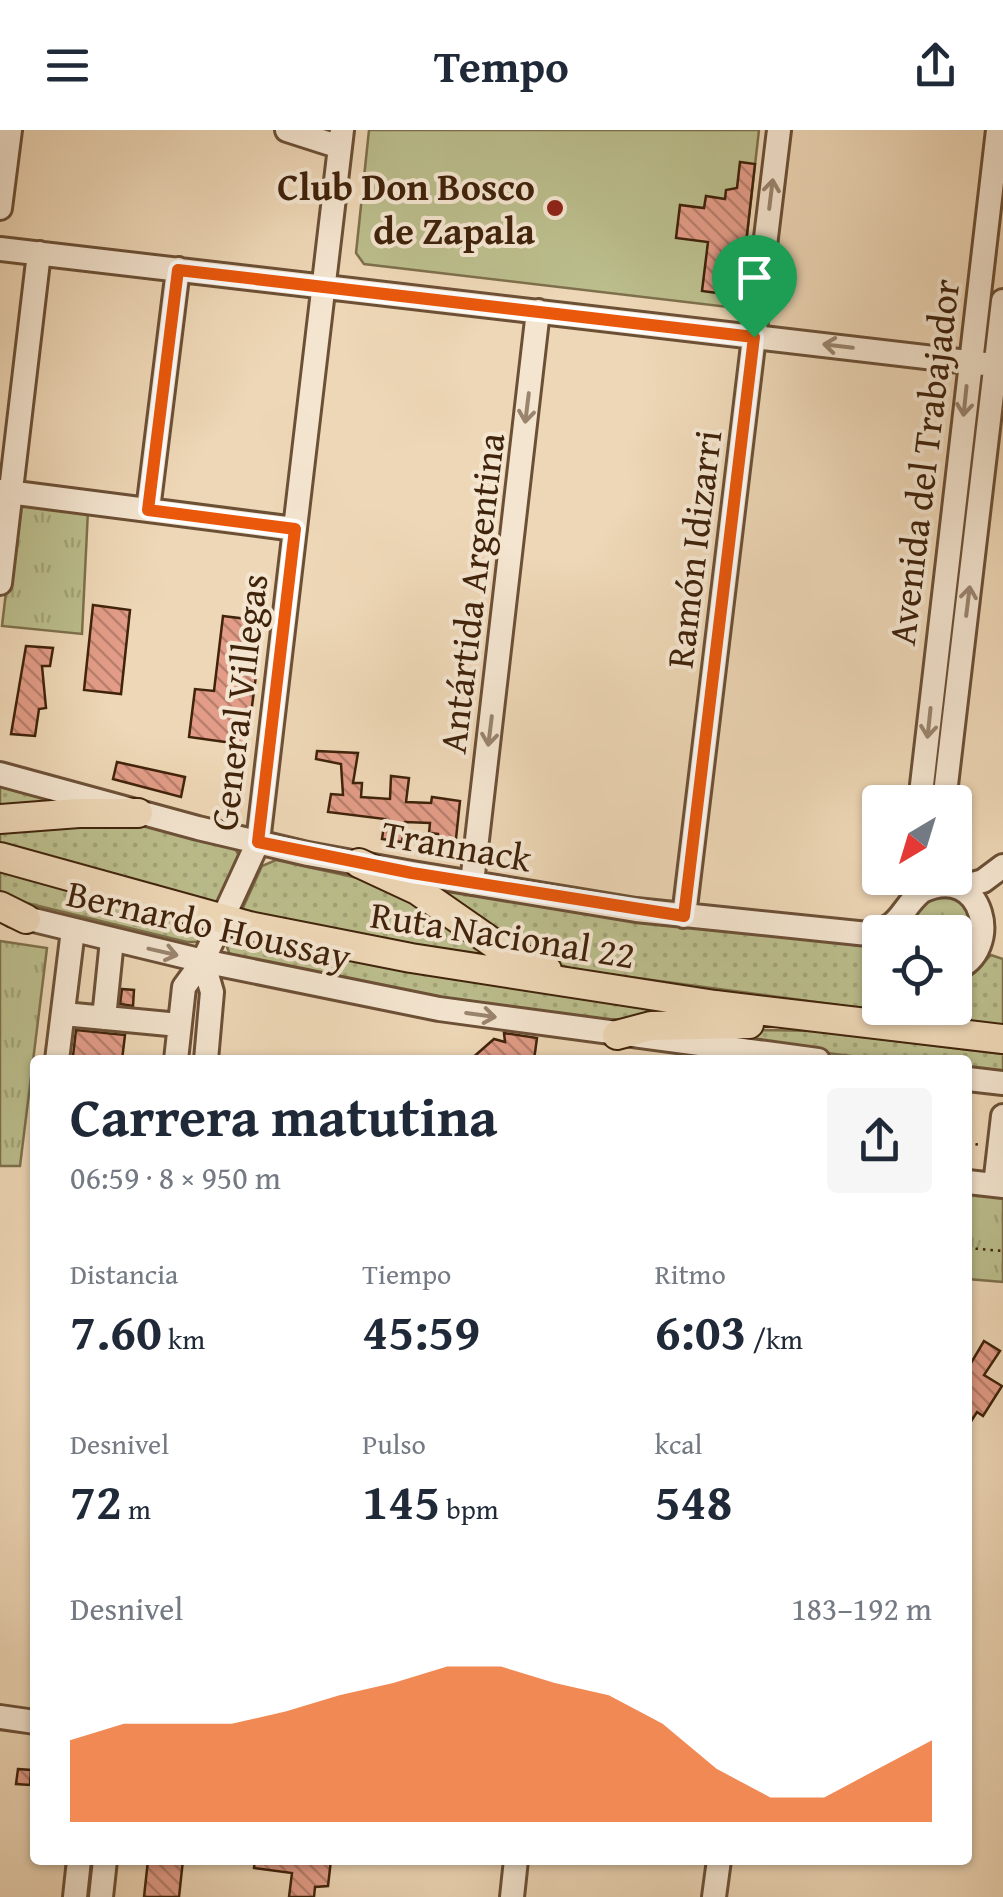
<!DOCTYPE html>
<html lang="es">
<head>
<meta charset="utf-8">
<style>
	body { margin:0; font-family:"Gentium Book Plus",serif; background:#f6f6f7; color:#1f2937; height:100vh; display:flex; flex-direction:column; font-size:38px; white-space:nowrap }
	* { box-sizing:border-box; margin:0 }
	p { font-size:32px; color:#747a83 }
	.icon { flex:none; width:55px; height:55px; fill:none; stroke:currentColor; stroke-width:2; stroke-linecap:round; stroke-linejoin:round }
	.map { position:relative; flex:1; overflow:hidden }
	.details { position:absolute; left:30px; top:925px; width:942px; height:810px; display:flex; flex-direction:column; background:#fff; border-radius:10px; box-shadow:0 2px 8px #0004 }
	.details>* { flex:none }
	.needle { width:65px; rotate:218deg }
	.controls { position:absolute; left:862px; top:655px; display:grid; gap:20px }
	.controls a { display:grid; place-items:center; width:110px; height:110px; border-radius:10px; background:#fff; box-shadow:0 2px 8px #0004; font-size:50px }
	.pin { position:absolute; display:grid; place-items:center; width:85px; height:85px; color:#fff; margin:-102px -42px; border-radius:50% 50% 50% 0; rotate:-45deg; box-shadow:0 0 10px #0007 }
	.pin .icon { rotate:45deg }
	.round { display:grid; place-items:center; flex:none; width:105px; height:105px; border-radius:10px; background:#f6f6f7 }
	.summary { display:flex; align-items:center; justify-content:space-between; height:170px; padding:0 40px }
	h1 { font-size:55px; font-weight:800; line-height:75px }
	.metrics { display:grid; grid-template-columns:repeat(3,1fr); gap:15px; height:170px; padding:10px 40px }
	.metrics div { display:grid; align-content:center }
	.metrics b { font-size:50px; font-weight:800 }
	.metrics small { font-size:28px; font-weight:400 }
	.metrics p { font-size:28px }
	.chart { height:280px; padding:20px 40px }
	.chart p { display:flex; justify-content:space-between }
	.chart svg { width:100%; height:180px; margin-top:10px; fill:#ea580c; opacity:.7 }
	header { display:flex; justify-content:space-between; align-items:center; height:130px; padding:0 40px; background:#fff; font-size:45px; font-weight:800 }
	.map>svg:first-child { display:block }
	.grass { fill:url(#grass-tufts); stroke:#7e704c; stroke-width:2.5 }
	.garden { fill:url(#garden-dots); stroke:#7e704c; stroke-width:2.5 }
	.pitch { fill:#bbbd8c; stroke:#7e704c; stroke-width:2.5 }
	.building { fill:url(#building-back-hatch); stroke:#40230b; stroke-width:2.5 }
	.lines { fill:none; stroke-linecap:round; stroke-linejoin:round }
	.minor-casing { stroke:#6c5036; stroke-width:28 }
	.major-casing { stroke:#40230b; stroke-width:32 }
	.path { stroke:#40230b; stroke-width:2.5; stroke-dasharray:2.5 5; stroke-linecap:butt }
	.minor { stroke:#f4e5d0; stroke-width:22 }
	.major { stroke:#eed7b6; stroke-width:28 }
	.oneway { stroke:#9a846e }
	.route-casing { stroke:#fff; stroke-width:20 }
	.route { stroke:#ea580c; stroke-width:12 }
	.poi-dot { fill:#8f2418; stroke:#f4e5d0; stroke-width:4 }
	.labels { text-anchor:middle; dominant-baseline:central; stroke-width:8; stroke-linejoin:round; paint-order:stroke }
	.poi-label { font-size:38px; font-weight:bold; fill:#40230b; stroke:#f4e5d0; text-anchor:end }
	.street-label { font-size:38px; fill:#40230b; stroke:#f4e5d0 }
</style>
</head>
<body>
<header><svg class="icon" aria-label="menu" viewBox="0 0 24 24"><path d="M4 6h16M4 12h16M4 18h16"/></svg>Tempo<svg class="icon" aria-label="share" viewBox="0 0 24 24"><path d="M12 15V3M7 8l5-5 5 5M5 13v7h14v-7"/></svg></header>
<div class="map">
<svg width="1003" height="1767" viewBox="0 0 1003 1767">
	<defs>
		<pattern id="grass-tufts" width="24" height="20" patternUnits="userSpaceOnUse" patternTransform="scale(2.5)"><rect width="24" height="20" fill="#bbbd8c"/><path d="M3 7l-1-3M5 7V3M7 7l1-3M15 17l-1-3M17 17v-4M19 17l1-3" fill="none" stroke="#a2a277"/></pattern>
		<pattern id="garden-dots" width="8" height="8" patternUnits="userSpaceOnUse" patternTransform="scale(2.5)"><rect width="8" height="8" fill="#bbbd8c"/><path d="M2 2h.1M6 6h.1" fill="none" stroke="#a2a277" stroke-width="1.8" stroke-linecap="round"/></pattern>
		<pattern id="building-back-hatch" width="6" height="6" patternUnits="userSpaceOnUse" patternTransform="scale(2.5)"><rect width="6" height="6" fill="#e29c87"/><path d="M-1 5l2 2M0 0l6 6M5-1l2 2" fill="none" stroke="#b97f6d"/></pattern>
	</defs>
	<rect width="100%" height="100%" fill="#eed7b6"/>
	<filter id="stains"><feTurbulence type="fractalNoise" baseFrequency=".002" numOctaves="4"/><feColorMatrix values="0 0 0 0 .2 0 0 0 0 .09 0 0 0 0 .02 0 0 0 .5 -.17"/></filter>
	<radialGradient id="worn" r=".72"><stop offset=".6" stop-color="#630" stop-opacity="0"/><stop offset="1" stop-color="#630" stop-opacity=".3"/></radialGradient>
	<!-- grass -->
	<path class="grass" d="M17,369l71,11 -6,124 -80,-8z
		M940,766h10l19,9 9,31 -23,25v-29h-42c0,-18 10,-30 27,-36z
		M0,811l47,7 -27,218h-20z
		M968,1061l35,5v86l-35,-3z"/>
	<!-- garden -->
	<path class="garden" d="M0,654l79,22 -79,6z
		M134,690l100,26 6,12 -18,41 -6,6 -216,-58v-22z
		M276,730l109,24 135,82 -49,-6 -229,-50 20,-44z
		M0,735l205,62 -8,15h-10l-177,-43 -10,-3z
		M420,754l460,54v70h75v-29l19,-7 17,-17 12,4v68l-426,-57 -43,-13z
		M235,804l495,82 -136,4 -188,-25 -175,-37 -5,-14z
		M764,900l50,1 189,23v22l-35,-5v-11h-86l-182,-23z"/>
	<!-- pitch -->
	<path class="pitch" d="M369,0h390l-19,166 -12,11 -364,-43 -8,-11z"/>
	<!-- building -->
	<path class="building" d="M740,32l15,2 -15,132 -38,-5 6,-49 -32,-4 4,-33 24,3 2,-12 19,3 1,-9 11,-2z
		M93,475l37,5 -9,84 -37,-4z
		M223,486l40,5 -16,124 -58,-8 6,-48 19,2z
		M26,516l27,2 -3,18h-8l4,42 -7,1 -4,27 -24,-2z
		M317,621l41,2 -5,30h9l-1,14 29,2 1,-23 18,2 -3,24 25,1 1,-6 28,4 -5,47 -15,-3 -2,-11 -9,-1 1,-10 -25,-1 -3,20 -20,-3 3,-20 -57,-7 3,-18 12,1 -2,-31 -25,-5z
		M117,632l68,15 -4,20 -68,-18z
		M122,859l12,1 -1,16 -13,-2z
		M76,900l49,5 -3,25 -49,-4z
		M504,903l33,5 -3,22h-64l24,-21 11,3z
		M984,1211l16,10 -16,24 18,11 -19,30 -6,-4 -9,14v-58z
		M18,1639l13,1 -1,15 -14,-1z
		M148,1730h35l-4,37h-35z
		M255,1730h76l-3,26 -13,1 -1,10h-25l3,-24 -38,-5z"/>
	<g class="lines">
		<defs>
			<path id="minor" d="M287,0l53,17
				M0,78l10,-78
				M0,119l1003,117
				M0,361l295,38
				M148,380l30,-241
				M0,453l39,-330
				M0,644l198,54 110,26 104,19 224,37 232,24c35,-7 31,-24 54,-43 63,-29 81,61 33,78
				M920,672l78,-672
				M944,672l59,-501
				M472,753l66,-572
				M961,757l22,-6 20,-15
				M13,785l190,46 236,48 379,51
				M684,786l95,-786
				M203,831l9,31 -6,68
				M64,884l115,11
				M104,888l8,-78
				M57,930l16,-130
				M176,930l8,-73 19,-26 55,-119 84,-712
				M968,949l35,4
				M968,1052l35,4
				M995,1055l8,-69
				M0,1587l35,5
				M75,1767l4,-37
				M101,1767l4,-37
				M512,1767l4,-37
				M714,1767l5,-37"/>
			<path id="major" d="M0,689l79,-6h59
				M0,727l249,69 162,32 304,47 288,34
				M359,733l58,27 86,60 44,20
				M0,776l26,13
				M617,905l34,-9 98,-2"/>
		</defs>
		<!-- minor casing -->
		<use href="#minor" class="minor-casing"/>
		<!-- major casing -->
		<use href="#major" class="major-casing"/>
		<!-- path -->
		<path class="path" d="M625,930h3
			M968,1013l13,2
			M968,1118l35,3"/>
		<!-- minor -->
		<use href="#minor" class="minor"/>
		<!-- major -->
		<use href="#major" class="major"/>
	</g>
	<!-- one-way arrows -->
	<defs><path id="oneway-shaft" d="M-6 0H5M1.5-3L5.5 0L1.5 3" fill="none" stroke-width="1.6" stroke-linecap="round" stroke-linejoin="round" transform="scale(2.5)"/></defs>
	<g class="oneway">
		<use href="#oneway-shaft" transform="translate(771 64) rotate(-83)"/>
		<use href="#oneway-shaft" transform="translate(838 216) rotate(-173)"/>
		<use href="#oneway-shaft" transform="translate(965 271) rotate(96)"/>
		<use href="#oneway-shaft" transform="translate(527 278) rotate(97)"/>
		<use href="#oneway-shaft" transform="translate(968 471) rotate(-83)"/>
		<use href="#oneway-shaft" transform="translate(929 593) rotate(96)"/>
		<use href="#oneway-shaft" transform="translate(490 601) rotate(97)"/>
		<use href="#oneway-shaft" transform="translate(163 822) rotate(13)"/>
		<use href="#oneway-shaft" transform="translate(481 885) rotate(8)"/>
	</g>
	<g class="lines">
		<defs>
			<path id="route" d="M178,140l576,67 -70,579 -272,-43 -154,-31 37,-313 -147,-19z"/>
		</defs>
		<!-- route casing -->
		<use href="#route" class="route-casing"/>
		<!-- route -->
		<use href="#route" class="route"/>
	</g>
	<!-- markers -->
	<circle class="poi-dot" cx="555" cy="78" r="10"/>
	<g class="labels">
		<!-- poi labels -->
		<g class="poi-label">
			<text x="535" y="56">Club Don Bosco<tspan x="535" dy="44">de Zapala</tspan></text>
		</g>
		<!-- street labels -->
		<g class="street-label">
			<text transform="translate(923 332) rotate(-83)">Avenida del Trabajador</text>
			<text transform="translate(693 419) rotate(-83)">Ramón Idizarri</text>
			<text transform="translate(471 463) rotate(-83)">Antártida Argentina</text>
			<text transform="translate(238 572) rotate(-83)">General Villegas</text>
			<text transform="translate(457 715) rotate(10)">Trannack</text>
			<text transform="translate(209 794) rotate(13)">Bernardo Houssay</text>
			<text transform="translate(503 804) rotate(9)">Ruta Nacional 22</text>
		</g>
	</g>
	<rect width="100%" height="100%" filter="url(#stains)"/>
	<rect width="100%" height="100%" fill="url(#worn)"/>
</svg>
<div class="controls">
<a><svg class="needle" viewBox="-14 -14 28 28"><path d="M0-13l5 13h-10z" fill="#e53935"/><path d="M0 13l5-13h-10z" fill="#747a83"/></svg></a>
<a><svg class="icon" aria-label="locate" viewBox="0 0 24 24"><circle cx="12" cy="12" r="6"/><path d="M12 2v4M12 18v4M2 12h4M18 12h4"/></svg></a>
</div>
<div class="pin" style="left:754px;top:207px;background:#1e9e55"><svg class="icon" aria-label="arrive" viewBox="0 0 24 24"><path d="M6 21V4h12l-3 4 3 4H6"/></svg></div>
<section class="details">
<div class="summary"><div><h1>Carrera matutina</h1><p>06:59 · 8 × 950 m</p></div><a class="round"><svg class="icon" aria-label="share" viewBox="0 0 24 24"><path d="M12 15V3M7 8l5-5 5 5M5 13v7h14v-7"/></svg></a></div>
<div class="metrics">
<div><p>Distancia</p><b>7.60<small> km</small></b></div>
<div><p>Tiempo</p><b>45:59</b></div>
<div><p>Ritmo</p><b>6:03<small> /km</small></b></div>
</div>
<div class="metrics">
<div><p>Desnivel</p><b>72<small> m</small></b></div>
<div><p>Pulso</p><b>145<small> bpm</small></b></div>
<div><p>kcal</p><b>548</b></div>
</div>
<div class="chart"><p><span>Desnivel</span>183–192 m</p>
<svg viewBox="0 0 160 44" preserveAspectRatio="none"><path d="M0 44V24L10 20L20 20L30 20L40 17L50 13L60 10L70 6L80 6L90 10L100 13L110 20L120 31L130 38L140 38L150 31L160 24V44z"/></svg>
</div>
</section>
</div>
</body>
</html>
